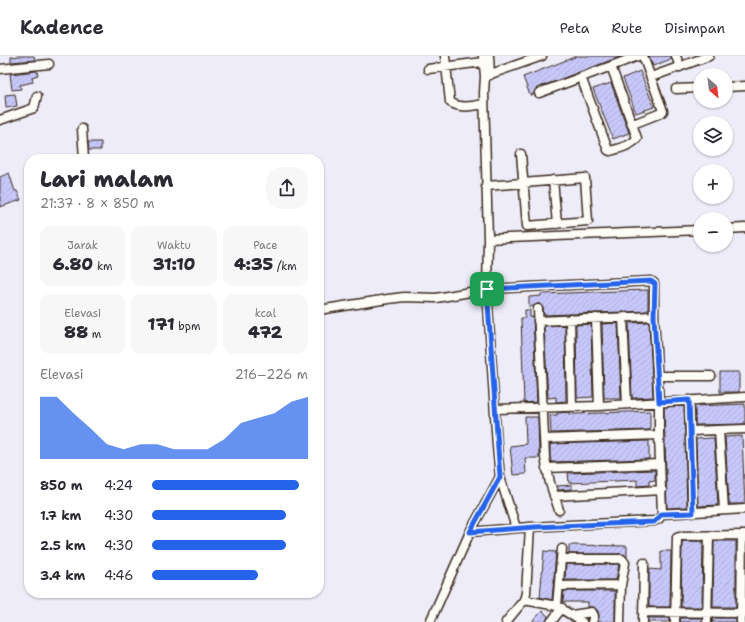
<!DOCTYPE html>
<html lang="id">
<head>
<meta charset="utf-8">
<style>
	body { margin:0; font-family:"Shantell Sans",sans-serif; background:#f7f7f7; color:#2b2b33; height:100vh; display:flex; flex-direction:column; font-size:15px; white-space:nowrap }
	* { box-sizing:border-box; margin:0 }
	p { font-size:13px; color:#7c7c81 }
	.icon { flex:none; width:22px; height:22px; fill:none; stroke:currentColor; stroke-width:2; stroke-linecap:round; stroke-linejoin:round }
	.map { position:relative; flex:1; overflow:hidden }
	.panel { position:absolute; left:24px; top:98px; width:300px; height:444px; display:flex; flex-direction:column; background:#fff; border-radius:16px; box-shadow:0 1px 3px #0004 }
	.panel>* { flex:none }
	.needle { width:26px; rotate:152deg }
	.buttons { position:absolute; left:693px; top:12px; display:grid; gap:8px }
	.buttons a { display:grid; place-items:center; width:40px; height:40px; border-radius:50%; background:#fff; box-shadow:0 1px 3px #0004; font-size:20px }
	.pin { position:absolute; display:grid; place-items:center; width:34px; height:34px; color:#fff; margin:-17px; border-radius:8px; box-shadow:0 2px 6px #0006 }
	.round { display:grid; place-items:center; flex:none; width:42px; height:42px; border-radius:16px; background:#f7f7f7 }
	.overview { display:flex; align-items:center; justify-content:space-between; height:68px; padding:0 16px }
	h1 { font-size:22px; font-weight:800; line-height:30px }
	.stats { display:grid; grid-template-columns:repeat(3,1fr); gap:6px; height:68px; padding:4px 16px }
	.stats div { display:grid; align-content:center; border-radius:10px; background:#f7f7f7; text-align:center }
	.stats b { font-size:17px; font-weight:800 }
	.stats small { font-size:11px; font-weight:400 }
	.stats p { font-size:11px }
	.chart { height:112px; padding:8px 16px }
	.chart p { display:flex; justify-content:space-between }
	.chart svg { width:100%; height:72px; margin-top:4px; fill:#2563eb; opacity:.7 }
	ul { padding:0 16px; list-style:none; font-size:13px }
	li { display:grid; grid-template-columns:64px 48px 1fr; align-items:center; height:30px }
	li i { height:10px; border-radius:5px; background:#2563eb }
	header { display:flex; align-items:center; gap:24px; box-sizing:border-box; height:56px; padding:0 20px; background:#fff; border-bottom:1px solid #e1e1e2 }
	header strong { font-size:19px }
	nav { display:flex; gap:22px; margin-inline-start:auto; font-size:14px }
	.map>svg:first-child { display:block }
	.building { fill:url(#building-hatch); stroke:#3b2a1e }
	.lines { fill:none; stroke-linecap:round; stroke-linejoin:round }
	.minor-casing { stroke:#3b2a1e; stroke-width:11 }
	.minor { stroke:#fdfcf7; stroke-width:8 }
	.route-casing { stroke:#fff; stroke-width:8 }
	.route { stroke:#2563eb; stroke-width:5 }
</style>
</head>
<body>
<header>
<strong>Kadence</strong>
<nav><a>Peta</a><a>Rute</a><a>Disimpan</a></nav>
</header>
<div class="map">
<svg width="745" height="566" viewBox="0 0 745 566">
	<defs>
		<pattern id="building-hatch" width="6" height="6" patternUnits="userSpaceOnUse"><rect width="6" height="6" fill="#c7c8fa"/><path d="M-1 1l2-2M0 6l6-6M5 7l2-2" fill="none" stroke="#acacd6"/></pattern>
	</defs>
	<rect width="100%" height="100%" fill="#edecf8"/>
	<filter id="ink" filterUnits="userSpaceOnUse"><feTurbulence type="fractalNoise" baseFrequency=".025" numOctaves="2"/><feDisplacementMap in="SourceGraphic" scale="8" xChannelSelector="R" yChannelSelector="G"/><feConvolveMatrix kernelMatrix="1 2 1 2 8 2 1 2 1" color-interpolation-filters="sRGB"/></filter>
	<g filter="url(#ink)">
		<!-- building -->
		<path class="building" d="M18,0h16l1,4 -24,2v-5z
			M577,0h45l-85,32 -2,2 -1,4 -4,1 -7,-18z
			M649,0h22v3l-18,7z
			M37,15l1,4 -6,2 1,5 -13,3 1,4 -9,1 -2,-16z
			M640,15l14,36 -18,6 -13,-35z
			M611,27l18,50 -16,6 -20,-50z
			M15,38l2,12 -11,2 -1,-13z
			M88,86h13v8h-12z
			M9,117l6,18h2l4,9 -21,7v-30z
			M646,234h2v21l-104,4 -1,-7 -2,-4h-4l-4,2 -4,1v-10l12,-1v-2z
			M525,254h5v7h3l4,85 -13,1 -3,-85h4z
			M649,266l4,75 -21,1 -3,-75z
			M618,267l3,75h-17l-2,-74z
			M591,268l2,73 -16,1 -1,-73z
			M565,269l1,76 -10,1v-5l-8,1 -4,-72z
			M720,316h19v20h-19z
			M745,348v20l-50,1v-19z
			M684,350l3,101 -20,1 -3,-101z
			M650,355v19l-99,3 -1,-18h7v-2l13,-1v2h6z
			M525,361h13l1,41h-14l1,16 -13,1 -3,-29 16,-2z
			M742,380l3,68h-16l-4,-67z
			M710,382h4l4,67 -20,1 -2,-67z
			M649,385v18l-98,3 -1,-5v-12l1,-1z
			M655,414v10l-6,1v4l-12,1v-6l-68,3 -1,-10z
			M572,429v4l-14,1 -1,-4z
			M682,485h21l-1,66h-21z
			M714,485h22v66h-23z
			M569,489l58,1v11l-5,-3h-55l2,-1z
			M544,495l12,1 -4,48 -12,-3z
			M661,495h10l-1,56h-21v-38l12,1z
			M566,508h53l-3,16h-51z
			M564,535h51v31h-17l1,-6 -1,-5 -4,-4h-6v-5h-25z
			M542,555l6,5 -2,6h-14z
			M649,562h21v4h-22z
			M681,562h21v4h-22z
			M713,562h23v4h-24z"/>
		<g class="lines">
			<defs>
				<path id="minor" d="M445,0l5,46c10,7 23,4 34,2
					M483,0l2,20 -1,17 4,146 -1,50 10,157 3,31 16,51
					M489,0l1,19
					M676,0l4,11
					M0,13l49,-5
					M428,13l55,-7
					M485,20l57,-20
					M581,21l27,73 2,1c8,-2 23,-6 27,-13l-26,-72
					M651,21l58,-21
					M726,31l19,-1
					M676,33l24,-1
					M539,37l99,-37
					M0,64l34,-12 3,-12
					M633,68l28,-11 2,-2 -20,-55
					M82,73l2,30
					M553,124l4,44
					M486,130l99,-8 3,43 -61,5 -6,-72
					M726,173l19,-1
					M488,183l212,-9
					M538,253l7,149 5,25 9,27
					M319,254l69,-11 16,-2 32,1 51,-9 164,-8 3,2v33l5,86v33l3,79 -3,5 -5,2 -124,6 -60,5
					M623,261l4,87
					M596,262l3,88
					M570,263l2,87
					M538,265l116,-5
					M658,320h53
					M689,344l4,113
					M495,353l104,-3 146,-9
					M719,374l5,80
					M690,375l55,-2
					M545,383l114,-4
					M546,412l114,-4
					M554,440l108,-6
					M662,458l83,-5
					M561,503l1,-10
					M560,530l61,-1
					M524,544l33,6 25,16
					M557,550l4,-47h61l3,4 -4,22 -1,37
					M643,556l102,1
					M572,559l20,-3 2,4 -2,6
					M430,566l40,-90 30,-55
					M506,566l18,-22 2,-7 4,-66
					M551,566l11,-14
					M643,566l1,-59
					M675,566l2,-85 2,-1 66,-1
					M707,566l2,-86
					M741,566l1,-87"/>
			</defs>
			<!-- minor casing -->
			<use href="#minor" class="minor-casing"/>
			<!-- minor -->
			<use href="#minor" class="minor"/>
		</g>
	</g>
	<g class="lines" filter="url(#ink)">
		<defs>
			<path id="route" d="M651,225l4,3 -1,32 5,86 30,-2 4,113 -31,1 -8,8 -119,5 -65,5 30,-55 -13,-188z"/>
		</defs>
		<!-- route casing -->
		<use href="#route" class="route-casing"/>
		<!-- route -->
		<use href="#route" class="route"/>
	</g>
</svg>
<div class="buttons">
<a><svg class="needle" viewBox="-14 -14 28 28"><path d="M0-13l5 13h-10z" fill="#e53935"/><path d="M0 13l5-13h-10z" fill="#7c7c81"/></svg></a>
<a><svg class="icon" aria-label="layers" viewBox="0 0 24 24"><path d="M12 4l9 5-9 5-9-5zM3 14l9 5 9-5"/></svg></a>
<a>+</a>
<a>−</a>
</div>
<div class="pin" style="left:487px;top:233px;background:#1e9e55"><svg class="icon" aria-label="arrive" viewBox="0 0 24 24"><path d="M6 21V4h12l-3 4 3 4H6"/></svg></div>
<section class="panel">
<div class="overview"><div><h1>Lari malam</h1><p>21:37 · 8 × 850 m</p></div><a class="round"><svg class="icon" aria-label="share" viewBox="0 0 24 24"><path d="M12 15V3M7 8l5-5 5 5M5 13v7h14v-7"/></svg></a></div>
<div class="stats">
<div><p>Jarak</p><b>6.80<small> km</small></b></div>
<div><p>Waktu</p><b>31:10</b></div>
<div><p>Pace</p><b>4:35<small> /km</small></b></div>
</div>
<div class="stats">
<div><p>Elevasi</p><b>88<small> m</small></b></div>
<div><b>171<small> bpm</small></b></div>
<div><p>kcal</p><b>472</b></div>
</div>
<div class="chart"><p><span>Elevasi</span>216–226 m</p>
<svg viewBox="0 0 160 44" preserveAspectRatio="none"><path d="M0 44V6L10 6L20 16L30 25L40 35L50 38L60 35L70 35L80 38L90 38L100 38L110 32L120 22L130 19L140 16L150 9L160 6V44z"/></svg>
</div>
<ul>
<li><b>850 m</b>4:24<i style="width:94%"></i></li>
<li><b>1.7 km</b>4:30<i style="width:86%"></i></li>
<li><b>2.5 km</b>4:30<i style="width:86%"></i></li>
<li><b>3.4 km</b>4:46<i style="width:68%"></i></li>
</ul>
</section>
</div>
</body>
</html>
